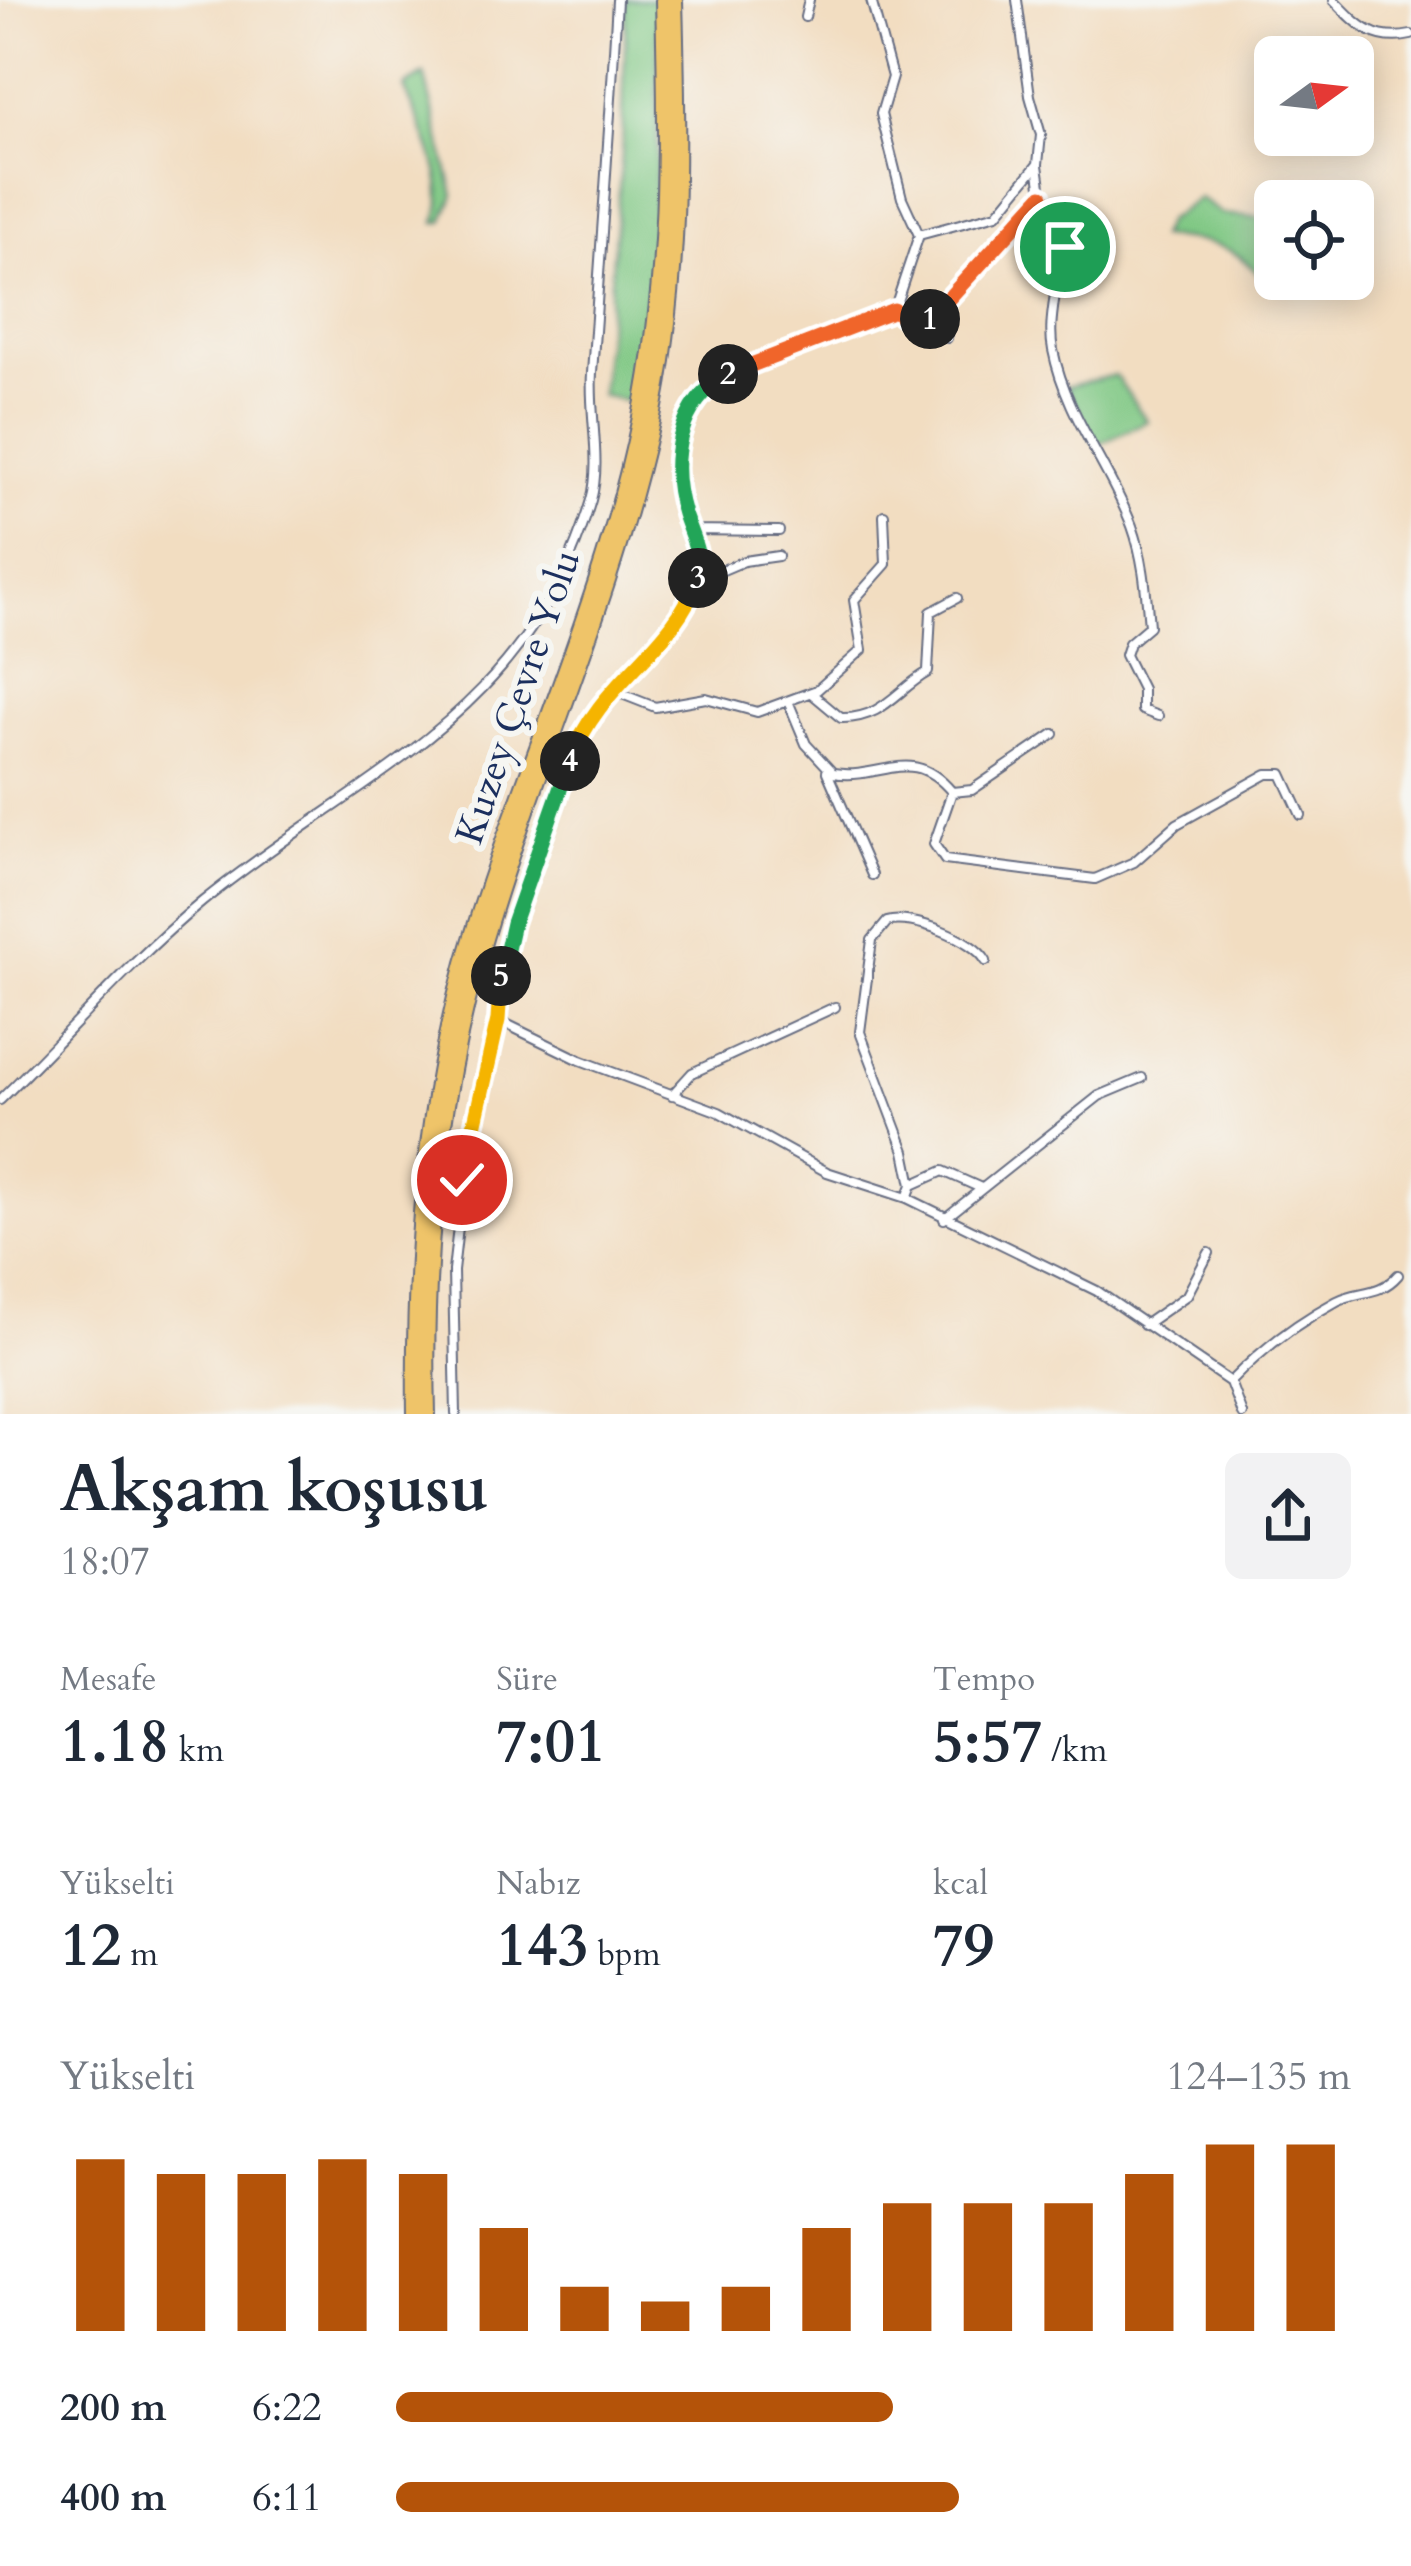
<!DOCTYPE html>
<html lang="tr">
<head>
<meta charset="utf-8">
<style>
	body { margin:0; font-family:Cardo,serif; background:#f2f2f3; color:#1f2937; height:100vh; display:flex; flex-direction:column; font-size:45px; white-space:nowrap }
	* { box-sizing:border-box; margin:0 }
	p { font-size:39px; color:#747a83 }
	.icon { flex:none; width:66px; height:66px; fill:none; stroke:currentColor; stroke-width:2; stroke-linecap:round; stroke-linejoin:round }
	.map { position:relative; height:1414px; overflow:hidden }
	.drawer { display:flex; flex-direction:column; background:#fff; flex:1 }
	.drawer>* { flex:none }
	.needle { width:78px; rotate:75deg }
	.buttons { position:absolute; left:1254px; top:36px; display:grid; gap:24px }
	.buttons a { display:grid; place-items:center; width:120px; height:120px; border-radius:18px; background:#fff; box-shadow:0 6px 30px #0003; font-size:60px }
	.pin { position:absolute; display:grid; place-items:center; width:102px; height:102px; color:#fff; margin:-51px; border:6px solid #fff; border-radius:50%; box-shadow:0 3px 12px #0007 }
	.km { position:absolute; width:60px; height:60px; margin:-30px; border-radius:50%; background:#222; color:#fff; font-size:33px; line-height:60px; text-align:center }
	.round { display:grid; place-items:center; flex:none; width:126px; height:126px; border-radius:18px; background:#f2f2f3 }
	.headline { display:flex; align-items:center; justify-content:space-between; height:204px; padding:0 60px }
	h1 { font-size:66px; font-weight:700; line-height:90px }
	.metrics { display:grid; grid-template-columns:repeat(3,1fr); gap:18px; height:204px; padding:12px 60px }
	.metrics div { display:grid; align-content:center }
	.metrics b { font-size:60px; font-weight:700 }
	.metrics small { font-size:33px; font-weight:400 }
	.metrics p { font-size:33px }
	.chart { height:336px; padding:24px 60px }
	.chart p { display:flex; justify-content:space-between }
	.chart svg { width:100%; height:216px; margin-top:12px; stroke:#b45309; stroke-width:6 }
	ul { padding:0 60px; list-style:none; font-size:39px }
	li { display:grid; grid-template-columns:192px 144px 1fr; align-items:center; height:90px }
	li i { height:30px; border-radius:15px; background:#b45309 }
	.map>svg:first-child { display:block }
	.green { fill:#7fc783; stroke:#4d7b70; stroke-width:3 }
	.lines { fill:none; stroke-linecap:round; stroke-linejoin:round }
	.street-casing { stroke:#666c81; stroke-width:12 }
	.highway-casing { stroke:#666c81; stroke-width:18 }
	.street { stroke:#fff; stroke-width:8 }
	.highway { stroke:#efc469; stroke-width:14 }
	.split-1-casing { stroke:#fff; stroke-width:24 }
	.split-2-casing { stroke:#fff; stroke-width:24 }
	.split-3-casing { stroke:#fff; stroke-width:24 }
	.split-4-casing { stroke:#fff; stroke-width:24 }
	.split-5-casing { stroke:#fff; stroke-width:24 }
	.split-6-casing { stroke:#fff; stroke-width:24 }
	.split-1 { stroke:#f0652b; stroke-width:15 }
	.split-2 { stroke:#f0652b; stroke-width:15 }
	.split-3 { stroke:#22a559; stroke-width:15 }
	.split-4 { stroke:#f5b400; stroke-width:15 }
	.split-5 { stroke:#22a559; stroke-width:15 }
	.split-6 { stroke:#f5b400; stroke-width:15 }
	.labels { text-anchor:middle; dominant-baseline:central; stroke-width:12; stroke-linejoin:round; paint-order:stroke }
	.street-label { font-size:39px; fill:#1b2f5e; stroke:#f6f6f2 }
</style>
</head>
<body>
<div class="map">
<svg width="1411" height="1414" viewBox="0 0 1411 1414">
	<rect width="100%" height="100%" fill="#f6f6f2"/>
	<filter id="ink" filterUnits="userSpaceOnUse"><feTurbulence type="fractalNoise" baseFrequency=".00833" numOctaves="2"/><feDisplacementMap in="SourceGraphic" scale="24" xChannelSelector="R" yChannelSelector="G"/><feConvolveMatrix kernelMatrix="1 2 1 2 8 2 1 2 1" color-interpolation-filters="sRGB"/></filter>
	<filter id="wash" filterUnits="userSpaceOnUse"><feTurbulence type="fractalNoise" baseFrequency=".004" numOctaves="4" result="noise"/><feDisplacementMap in="SourceGraphic" scale="48" xChannelSelector="R" yChannelSelector="G"/><feGaussianBlur stdDeviation="2.7" result="paint"/><feColorMatrix in="noise" values="0 0 0 0 0 0 0 0 0 0 0 0 0 0 0 0 0 1.4 0 .05"/><feComposite in="paint" operator="in"/></filter>
	<g filter="url(#wash)">
		<rect width="100%" height="100%" fill="#f2ddc1"/>
		<!-- green -->
		<path class="green" d="M626,0h31c4,137 -1,267 -21,403l-35,-8 21,-241z
			M424,74l30,121 -11,27h-7c15,-43 -15,-95 -32,-135z
			M1199,198l23,16 53,5 2,60 -12,4c-28,-42 -62,-42 -106,-46l7,-16z
			M1115,375l32,46 -49,24 -32,-58z"/>
	</g>
	<g filter="url(#ink)">
		<g class="lines">
			<defs>
				<path id="street" d="M871,0l21,77 -11,37 21,84 17,37 -25,75
					M1334,0c24,25 40,43 77,35
					M805,17l4,-17
					M1038,165l9,63 21,25 9,29
					M1050,233c18,41 -5,77 3,117 13,65 56,116 79,176 12,33 14,66 17,100l-20,17 -4,12 17,34v21l16,6
					M919,235l78,-21 41,-50 3,-29 -11,-39 -13,-96
					M894,310l26,20 17,-19
					M947,338l-8,-24 8,-17 95,-101
					M689,530l90,1
					M697,581l47,-20 34,-5
					M609,689l46,18 51,-9 51,14 60,-22 45,-40 -8,-50 32,-36 -2,-49
					M811,693l30,25c42,1 55,-28 87,-46l3,-60 26,-14
					M788,701l18,43 27,29c51,8 78,-30 119,19l-18,52 11,16 150,19 39,-17 43,-38 90,-50h15l19,41
					M827,772l45,103
					M952,792l20,-2 82,-56
					M498,1020l82,40 139,52 108,60 80,26 190,93 133,91 12,32
					M672,1095l20,-22 143,-66
					M0,1100c67,-65 129,-138 202,-198 160,-130 324,-183 389,-402 11,-38 -2,-87 1,-127 9,-125 18,-249 25,-373
					M912,1185l31,-14 38,17
					M907,1198l5,-13 -7,-34 -45,-119 12,-92 15,-18c24,-8 87,17 99,39
					M944,1219l155,-123 43,-18
					M1144,1325l43,-30 22,-42
					M1230,1382c33,-34 66,-59 107,-81 22,-11 43,-5 61,-26
					M456,1414l-3,-143 14,-122 31,-129 10,-83 76,-212c28,-49 110,-98 115,-155 2,-19 -9,-36 -14,-53 -17,-53 -10,-109 39,-141l170,-66"/>
				<path id="highway" d="M415,1414c-2,-152 8,-304 49,-451 52,-183 139,-359 176,-546 28,-139 27,-276 23,-417
					M428,1414c-4,-146 8,-292 45,-433 50,-188 136,-365 178,-555 31,-141 28,-282 24,-426"/>
			</defs>
			<!-- street casing -->
			<use href="#street" class="street-casing"/>
			<!-- highway casing -->
			<use href="#highway" class="highway-casing"/>
			<!-- street -->
			<use href="#street" class="street"/>
			<!-- highway -->
			<use href="#highway" class="highway"/>
		</g>
	</g>
	<g class="lines" filter="url(#ink)">
		<defs>
			<path id="split-1" d="M930,319l112,-123 5,32 18,19"/>
			<path id="split-2" d="M728,374l166,-64 26,20 10,-11"/>
			<path id="split-3" d="M698,578c4,-24 -7,-42 -14,-64 -16,-53 -7,-110 44,-140"/>
			<path id="split-4" d="M570,761c28,-79 104,-111 128,-183"/>
			<path id="split-5" d="M501,976l12,-53 57,-162"/>
			<path id="split-6" d="M462,1180l36,-160 3,-44"/>
		</defs>
		<!-- split-1 casing -->
		<use href="#split-1" class="split-1-casing"/>
		<!-- split-2 casing -->
		<use href="#split-2" class="split-2-casing"/>
		<!-- split-3 casing -->
		<use href="#split-3" class="split-3-casing"/>
		<!-- split-4 casing -->
		<use href="#split-4" class="split-4-casing"/>
		<!-- split-5 casing -->
		<use href="#split-5" class="split-5-casing"/>
		<!-- split-6 casing -->
		<use href="#split-6" class="split-6-casing"/>
		<!-- split-1 -->
		<use href="#split-1" class="split-1"/>
		<!-- split-2 -->
		<use href="#split-2" class="split-2"/>
		<!-- split-3 -->
		<use href="#split-3" class="split-3"/>
		<!-- split-4 -->
		<use href="#split-4" class="split-4"/>
		<!-- split-5 -->
		<use href="#split-5" class="split-5"/>
		<!-- split-6 -->
		<use href="#split-6" class="split-6"/>
	</g>
	<g class="labels">
		<!-- street labels -->
		<g class="street-label">
			<text transform="translate(518 697) rotate(-71)">Kuzey Çevre Yolu</text>
		</g>
	</g>
</svg>
<div class="buttons">
<a><svg class="needle" viewBox="-14 -14 28 28"><path d="M0-13l5 13h-10z" fill="#e53935"/><path d="M0 13l5-13h-10z" fill="#747a83"/></svg></a>
<a><svg class="icon" aria-label="locate" viewBox="0 0 24 24"><circle cx="12" cy="12" r="6"/><path d="M12 2v4M12 18v4M2 12h4M18 12h4"/></svg></a>
</div>
<div class="pin" style="left:1065px;top:247px;background:#1e9e55"><svg class="icon" aria-label="arrive" viewBox="0 0 24 24"><path d="M6 21V4h12l-3 4 3 4H6"/></svg></div>
<div class="pin" style="left:462px;top:1180px;background:#d93025"><svg class="icon" aria-label="check" viewBox="0 0 24 24"><path d="M5 12l5 5 9-10"/></svg></div>
<b class="km" style="left:930px;top:319px">1</b>
<b class="km" style="left:728px;top:374px">2</b>
<b class="km" style="left:698px;top:578px">3</b>
<b class="km" style="left:570px;top:761px">4</b>
<b class="km" style="left:501px;top:976px">5</b>
</div>
<section class="drawer">
<div class="headline"><div><h1>Akşam koşusu</h1><p>18:07</p></div><a class="round"><svg class="icon" aria-label="share" viewBox="0 0 24 24"><path d="M12 15V3M7 8l5-5 5 5M5 13v7h14v-7"/></svg></a></div>
<div class="metrics">
<div><p>Mesafe</p><b>1.18<small> km</small></b></div>
<div><p>Süre</p><b>7:01</b></div>
<div><p>Tempo</p><b>5:57<small> /km</small></b></div>
</div>
<div class="metrics">
<div><p>Yükselti</p><b>12<small> m</small></b></div>
<div><p>Nabız</p><b>143<small> bpm</small></b></div>
<div><p>kcal</p><b>79</b></div>
</div>
<div class="chart"><p><span>Yükselti</span>124–135 m</p>
<svg viewBox="0 0 160 44" preserveAspectRatio="none"><path d="M5 44V9M15 44V12M25 44V12M35 44V9M45 44V12M55 44V23M65 44V35M75 44V38M85 44V35M95 44V23M105 44V18M115 44V18M125 44V18M135 44V12M145 44V6M155 44V6"/></svg>
</div>
<ul>
<li><b>200 m</b>6:22<i style="width:52%"></i></li>
<li><b>400 m</b>6:11<i style="width:59%"></i></li>
</ul>
</section>
</body>
</html>
